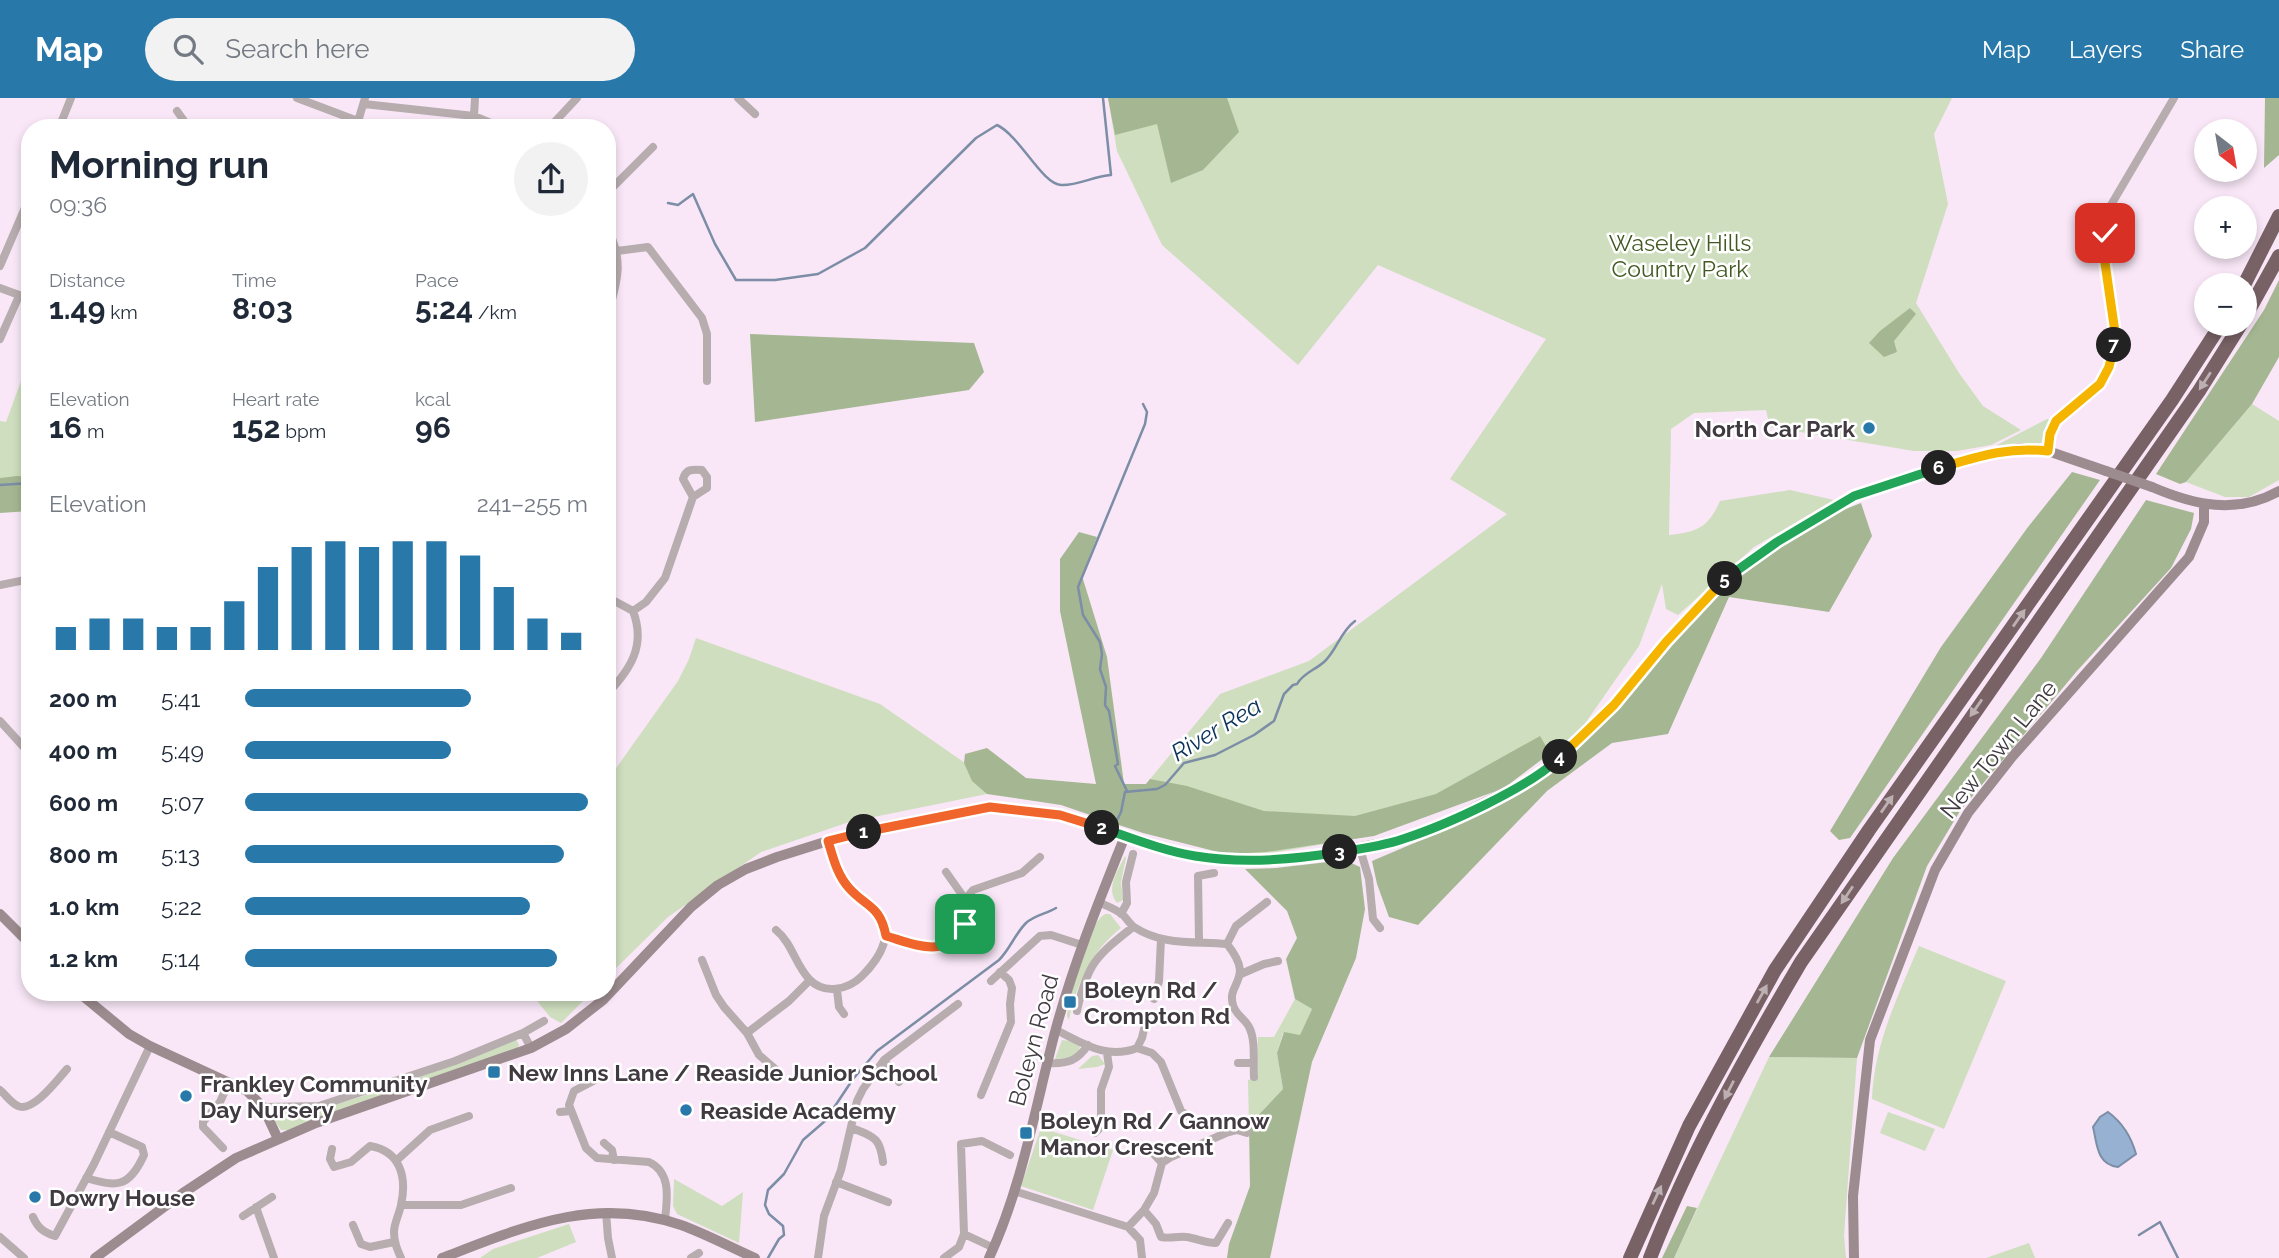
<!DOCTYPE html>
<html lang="en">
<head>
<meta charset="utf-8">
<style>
	body { margin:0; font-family:Raleway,sans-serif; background:#f2f2f3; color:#1f2937; height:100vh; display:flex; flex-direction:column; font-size:26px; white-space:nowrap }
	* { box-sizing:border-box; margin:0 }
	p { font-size:23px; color:#747a83 }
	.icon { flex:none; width:38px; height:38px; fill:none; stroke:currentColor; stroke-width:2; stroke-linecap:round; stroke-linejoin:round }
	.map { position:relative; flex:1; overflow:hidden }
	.details { position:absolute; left:21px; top:21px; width:595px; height:882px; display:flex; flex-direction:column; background:#fff; border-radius:28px; box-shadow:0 4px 10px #0003 }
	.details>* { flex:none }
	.needle { width:46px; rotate:149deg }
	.tools { position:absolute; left:2194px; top:21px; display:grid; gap:14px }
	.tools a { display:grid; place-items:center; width:63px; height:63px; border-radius:50%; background:#fff; box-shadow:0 4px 10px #0003; font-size:35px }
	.pin { position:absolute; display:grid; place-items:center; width:60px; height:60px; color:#fff; margin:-30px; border-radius:14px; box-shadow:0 4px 10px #0006 }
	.km { position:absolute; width:35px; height:35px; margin:-18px; border-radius:50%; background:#222; color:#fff; font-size:19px; line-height:35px; text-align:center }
	.round { display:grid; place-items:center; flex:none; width:74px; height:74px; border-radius:37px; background:#f2f2f3 }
	.summary { display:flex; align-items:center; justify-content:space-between; height:119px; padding:0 28px }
	h1 { font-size:38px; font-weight:700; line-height:52px }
	.figures { display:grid; grid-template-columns:repeat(3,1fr); gap:10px; height:119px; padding:7px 28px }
	.figures div { display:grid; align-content:center }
	.figures b { font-size:30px; font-weight:700 }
	.figures small { font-size:19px; font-weight:400 }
	.figures p { font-size:19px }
	.chart { height:196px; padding:14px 28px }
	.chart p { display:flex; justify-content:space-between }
	.chart svg { width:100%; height:126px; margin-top:7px; stroke:#2878aa; stroke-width:6 }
	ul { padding:0 28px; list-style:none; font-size:23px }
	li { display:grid; grid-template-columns:112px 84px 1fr; align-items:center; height:52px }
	li i { height:18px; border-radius:9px; background:#2878aa }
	header { display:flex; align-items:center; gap:42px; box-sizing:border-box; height:98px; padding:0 35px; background:#2878aa; color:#fff }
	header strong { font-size:33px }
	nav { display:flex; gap:38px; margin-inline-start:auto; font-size:24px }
	.search { width:490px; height:63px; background:#f2f2f3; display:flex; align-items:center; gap:18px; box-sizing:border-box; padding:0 24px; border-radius:38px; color:#747a83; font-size:26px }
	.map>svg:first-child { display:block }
	.green { fill:#cedebe }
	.forest { fill:#a5b792 }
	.water { fill:#96b1d1; stroke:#7c8da6; stroke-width:2 }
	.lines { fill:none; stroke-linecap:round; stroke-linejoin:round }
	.stream { stroke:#7c8da6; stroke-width:2.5 }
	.street { stroke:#b7acae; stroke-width:8 }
	.secondary { stroke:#9c8c8f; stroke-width:10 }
	.highway { stroke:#786266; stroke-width:14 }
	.secondary-bridge { stroke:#9c8c8f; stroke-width:10 }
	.oneway { fill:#bcb0b2 }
	.split-1-casing { stroke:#fff; stroke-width:14 }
	.split-2-casing { stroke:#fff; stroke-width:14 }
	.split-3-casing { stroke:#fff; stroke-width:14 }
	.split-4-casing { stroke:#fff; stroke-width:14 }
	.split-5-casing { stroke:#fff; stroke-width:14 }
	.split-6-casing { stroke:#fff; stroke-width:14 }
	.split-7-casing { stroke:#fff; stroke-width:14 }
	.split-8-casing { stroke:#fff; stroke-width:14 }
	.split-1 { stroke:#f0652b; stroke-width:9 }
	.split-2 { stroke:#f0652b; stroke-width:9 }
	.split-3 { stroke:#22a559; stroke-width:9 }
	.split-4 { stroke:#22a559; stroke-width:9 }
	.split-5 { stroke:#f5b400; stroke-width:9 }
	.split-6 { stroke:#22a559; stroke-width:9 }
	.split-7 { stroke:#f5b400; stroke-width:9 }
	.split-8 { stroke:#f5b400; stroke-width:9 }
	.poi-dot { fill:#2878aa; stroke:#fff; stroke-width:2.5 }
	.labels { text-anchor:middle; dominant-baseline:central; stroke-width:5; stroke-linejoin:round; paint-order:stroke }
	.park-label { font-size:23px; fill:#425922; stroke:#fff }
	.poi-label { font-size:23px; font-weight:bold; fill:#413a41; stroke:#fff; text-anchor:start }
	.street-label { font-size:23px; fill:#413a41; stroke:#fff }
	.water-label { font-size:24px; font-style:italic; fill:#0a325b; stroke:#fff }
</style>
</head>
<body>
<header>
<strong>Map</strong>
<div class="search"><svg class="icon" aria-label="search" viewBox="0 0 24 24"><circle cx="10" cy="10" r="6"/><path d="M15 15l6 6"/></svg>Search here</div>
<nav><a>Map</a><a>Layers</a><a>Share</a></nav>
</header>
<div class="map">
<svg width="2279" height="1160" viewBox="0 0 2279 1160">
	<rect width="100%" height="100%" fill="#f9e7f7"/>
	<!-- green -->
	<path class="green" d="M1108,0h844l-18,36 14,70 -32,99 43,70 24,33 38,24 -30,15 -34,6h-43l-144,-24 -4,-17 -72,3 -23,16 -2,106c28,-3 39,-7 51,-34l70,-11 44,10 -80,47 -76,68 -12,-6 -4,-25 -23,62 -60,86 -75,56 -133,48 -106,18 -42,-1 -113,-30 21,-32 15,-7 74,-90 89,-33 198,-147 -57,-35 96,-140 -168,-74 -80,100 -136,-120 -45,-94z
		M21,283l9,2v94l-30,1v-57l6,1z
		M2252,306l27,17v59l-30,17h-24l-39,-15z
		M2047,321l4,1 -9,22 -6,4 -34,3 -5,-4z
		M696,540l184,66 108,75 -1,15 -138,28 -88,30 -93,65 -61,60v-196l71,-100 11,-22z
		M1125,758l1,2 -5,24 2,18 -6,3c-12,-15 1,-32 8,-47z
		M1105,816h5l11,14c-29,22 -45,57 -52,92l-2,-4c4,-22 19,-91 38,-102z
		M1919,848l87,35 -62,148 -72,-30c2,-55 26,-103 47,-153z
		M530,894h62l-31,31 -11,-6z
		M1295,901l17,10 -12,26 -17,-2 -6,20 6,36 -34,36 -1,-45 10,-3v-40h16z
		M516,941l3,6 -2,4 -229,81h-7l-7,-10v-8c42,1 77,-12 116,-25 43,-15 84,-30 126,-48z
		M1062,942l15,2 3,5 -3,8 -7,3 -15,1z
		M1098,957l7,9 -8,3 -19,2 14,-13z
		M1769,959l88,1 -13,177 2,23h-172z
		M1888,1014l47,17 -10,22 -45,-18z
		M1041,1030l72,22 -20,60 -72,-24z
		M674,1081l48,27 21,-14 -4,51 -62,-29 -4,-8z
		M569,1126l7,18 -39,16h-57l13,-9z
		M2029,1145l6,15h-49z"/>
	<!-- forest -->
	<path class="forest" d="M1108,0h119l12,34 -36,38 -32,13 -14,-59 -42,11z
		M2265,0h14v57l-15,13z
		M2279,182v77l-27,47 -66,78 -6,2 -24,-10 108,-164z
		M1910,210l6,6 -22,27 3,11 -13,5 -15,-14 11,-12z
		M750,236l224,9 10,29 -15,18 -214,32z
		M2072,374l28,8 -250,358 -11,2 -9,-9 111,-184 87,-120z
		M17,378l13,1v34l-30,2v-35z
		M2146,402l48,13 -3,16 -20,39 -94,103 -117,140 -33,55 -70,192 -88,-1 124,-199 148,-200z
		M1861,405l11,33 -43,76 -100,-15 -61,137 -56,9 -65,48 -129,134 -29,-8 -12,-33 -5,-23 68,-29 88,-43 34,-26 63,-63 96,-112 104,-71z
		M1079,434l18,5 -15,39 25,81 17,127h22l4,-5 37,7 77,25 91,5 81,-22 104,-58 10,17 -46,35 -130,48 -108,16 -40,2 -83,-21 -82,-28 -74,-11 -15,-13 -8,-18 1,-9 22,-6 39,30 70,6 -36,-173v-52z
		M1345,762l15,7 5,42 -9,49 -44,104 -42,196h-43l2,-14 21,-58 -1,-61 34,-36 -6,-36 7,-21 16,3 12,-26 -17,-10 -9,-40 11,-21 -10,-27 -42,-42 31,-1z
		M1687,1108l10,2 -23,50h-12z"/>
	<!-- water -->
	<path class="water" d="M2108,1014c15,11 23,24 28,42l-18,13c-22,-3 -21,-24 -25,-40l7,-10z"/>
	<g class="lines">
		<!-- stream -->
		<path class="stream" d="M668,105l10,2 15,-11 22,50 21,36h39l43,-6 47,-26 111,-110 21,-13c23,11 45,59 64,60 16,1 33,-9 50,-10l-8,-77
			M0,387l30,-2
			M1127,693l-12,-25 3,-2 -9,-53 -4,-6 1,-18 -6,-18 2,-15 -2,-12 -17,-27 -5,-28 67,-163 2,-12 -4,-8
			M1117,722l4,-8 4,-20 32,-3 8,-4 19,-22 31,-8 39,-20 20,-14 10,-27 9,-9 4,-1c6,-11 18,-14 27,-22 13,-12 16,-30 31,-41
			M2139,1137l21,-13 18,36
			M768,1160l11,-19 5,-4 -1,-9 -14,-12 -4,-9 3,-15 16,-16 19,-34 22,-19 28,-42 24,-28 122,-91c11,-11 16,-26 27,-37 9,-8 20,-9 30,-15"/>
		<!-- street -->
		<path class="street" d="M297,0l61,23
			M738,0l17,16
			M364,6l110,12 29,12
			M177,13l10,14 33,2
			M474,18l1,-18
			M59,30l12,-30
			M356,30l9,-30
			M549,30l28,-30
			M607,95l46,-46
			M607,130c18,33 10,55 0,89
			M617,153l31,-4 54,71 5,16v47
			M0,168l30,-70
			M0,190l30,11
			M0,241l19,-43
			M2048,353l2,-17 6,-13 44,-37 9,-17 6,-35 -10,-69v-30l6,-28 63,-107
			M0,487l30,-6
			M607,499l26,14c13,34 -2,58 -26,83
			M633,513l13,-9 19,-24 28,-81 14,-9v-11l-5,-7c-10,-1 -16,-1 -19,9l10,18
			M0,623l30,33
			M1360,751l9,30 4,40 7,9
			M946,774l19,27
			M1098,804c9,4 18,7 25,13 4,4 7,9 11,12 29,19 61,14 93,17 29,36 -1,38 6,61 2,9 12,14 16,22 7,13 4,35 5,50
			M1121,816l6,-11 -1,-21 7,-28
			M776,832c16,13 19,34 33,49 15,16 39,11 53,-3 18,-18 34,-43 14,-66 -7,-8 -18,-12 -26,-20 -12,-13 -17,-32 -22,-49
			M886,838c14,4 30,11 44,12 26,1 39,-23 33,-46l10,-12 49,-17 18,-16
			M1199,844l-1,-66 16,-3
			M1227,846l9,-18 31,-24
			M702,862l14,35 8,12 23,26 12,22 22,19
			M1241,876l23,-10 14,-3
			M991,883l49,-45 11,-1 31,10
			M837,892l2,17 5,7
			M288,894l12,4 9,-4
			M1154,901l5,-18 2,-42
			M1077,913c10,-47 19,-55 56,-84
			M1056,932c27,13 50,30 81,18l15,5 9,9 20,49 9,7 13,6
			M523,935l21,-12
			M747,935l42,-32 21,-21
			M1137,950l5,-10 5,-22
			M884,962l15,22
			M1048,965c20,1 29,-2 40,-18
			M1238,965h15
			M597,981l-23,12 -5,14 17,43 11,10 52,4c23,11 18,37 16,58
			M0,992c5,4 11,13 18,16 15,7 40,-27 49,-37
			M981,997l30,-73 -1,-18 2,-16 -3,-8 -9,-8
			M263,1009l56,-1 136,-45 68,-28 8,15
			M560,1014l11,-1
			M852,1030c22,9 28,9 31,34
			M1095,1035l6,-6v-37l8,-23 -2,-14
			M604,1045l8,7 2,10
			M223,1050l-20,-21v-5l17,-20 9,-20
			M332,1051l-2,10 4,8 17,-5 19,-16c31,5 37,32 31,59 -2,10 -7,18 -7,27 0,10 3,17 7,26
			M1145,1054h7l10,11
			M397,1062l33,-30 39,-14
			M86,1080c31,9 43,10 58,-23l-2,-8 -33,-15
			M836,1084l52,20
			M1014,1093l114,36 12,13 2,18
			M401,1107h60l50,-17
			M256,1109l18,51
			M1144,1112l12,14 5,13c9,2 16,-1 25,0 10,1 19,6 30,6l12,-20
			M606,1114l2,26 4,20
			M243,1118l29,-19
			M33,1119c5,11 10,15 22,19l39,-72 56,-118
			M353,1127l8,19 9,3 24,-5
			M1128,1129l16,-17 10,-17 8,-30 9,-6 55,-24 11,-3 10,3
			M964,1136l30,14
			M0,1139l24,21
			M691,1160l8,-5
			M818,1160l6,-42 17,-46 16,-69 6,-12 21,-29 74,-56
			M944,1160l15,-11 5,-13 -3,-90 21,-3 28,14"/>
		<!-- secondary -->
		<path class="secondary" d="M2152,389c42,18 84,28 127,4
			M0,816l30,30
			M78,894l51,42 21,12 97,45 16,16 15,32
			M95,1160l88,-65 53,-35 80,-35 215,-75 35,-19 37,-29 88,-93 27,-22 28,-16 31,-12 51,-16 59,-15 103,-19 70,8 133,41 45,5 71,-4 94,-18 47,-19 93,-47 71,-68 52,-63 58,-62 53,-38 77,-46 46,-17 47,-14 49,-13 25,-4 27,3 58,20
			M442,1160c81,-31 152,-63 239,-33 25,9 49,22 74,33
			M989,1160c33,-71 46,-150 66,-226 18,-67 44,-131 70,-196
			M1854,1160l-1,-62 17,-156 65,-170 33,-57 44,-56 177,-200 15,-35v-18"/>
		<!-- highway -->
		<path class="highway" d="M2244,187l35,-69
			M2245,219l34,-61
			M1630,1160l59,-132 86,-156 94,-140 303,-430 49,-76
			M1650,1160c40,-103 95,-201 151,-296l398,-571 42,-67"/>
		<!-- secondary-bridge -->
		<path class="secondary-bridge" d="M2106,373l46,16"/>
	</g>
	<!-- one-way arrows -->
	<defs><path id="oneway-solid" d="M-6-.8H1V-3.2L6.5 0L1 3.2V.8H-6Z" transform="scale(1.75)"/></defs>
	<g class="oneway">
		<use href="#oneway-solid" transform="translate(2205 283) rotate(123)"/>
		<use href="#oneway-solid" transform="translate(2019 520) rotate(-55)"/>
		<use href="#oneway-solid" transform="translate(1976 610) rotate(125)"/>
		<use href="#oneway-solid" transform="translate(1887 706) rotate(-55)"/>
		<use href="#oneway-solid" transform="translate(1847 797) rotate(124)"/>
		<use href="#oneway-solid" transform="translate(1762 896) rotate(-61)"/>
		<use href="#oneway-solid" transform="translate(1729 992) rotate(117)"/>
		<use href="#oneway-solid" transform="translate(1657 1097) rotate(-65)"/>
	</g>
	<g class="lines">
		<defs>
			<path id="split-1" d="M864,734l-36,9c5,16 9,34 21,47 18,20 31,17 37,48 31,9 61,24 79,-12"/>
			<path id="split-2" d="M864,734l126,-25 70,8 42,13"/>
			<path id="split-3" d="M1102,730c29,10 62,23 93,28 48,8 97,4 145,-4"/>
			<path id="split-4" d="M1340,754c21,-3 43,-6 63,-13 41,-13 128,-52 157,-82"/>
			<path id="split-5" d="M1560,659l54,-52 52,-63 59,-63"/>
			<path id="split-6" d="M1725,481l52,-37 77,-46 85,-28"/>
			<path id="split-7" d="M1939,370c41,-12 66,-21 109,-17l2,-17 6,-13 44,-37 9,-17 5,-22"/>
			<path id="split-8" d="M2105,135v30l10,69 -1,13"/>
		</defs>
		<!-- split-1 casing -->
		<use href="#split-1" class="split-1-casing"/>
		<!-- split-2 casing -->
		<use href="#split-2" class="split-2-casing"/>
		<!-- split-3 casing -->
		<use href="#split-3" class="split-3-casing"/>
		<!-- split-4 casing -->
		<use href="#split-4" class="split-4-casing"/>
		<!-- split-5 casing -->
		<use href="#split-5" class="split-5-casing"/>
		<!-- split-6 casing -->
		<use href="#split-6" class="split-6-casing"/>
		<!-- split-7 casing -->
		<use href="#split-7" class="split-7-casing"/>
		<!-- split-8 casing -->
		<use href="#split-8" class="split-8-casing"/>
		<!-- split-1 -->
		<use href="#split-1" class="split-1"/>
		<!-- split-2 -->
		<use href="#split-2" class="split-2"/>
		<!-- split-3 -->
		<use href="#split-3" class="split-3"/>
		<!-- split-4 -->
		<use href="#split-4" class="split-4"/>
		<!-- split-5 -->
		<use href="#split-5" class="split-5"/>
		<!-- split-6 -->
		<use href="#split-6" class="split-6"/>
		<!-- split-7 -->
		<use href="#split-7" class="split-7"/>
		<!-- split-8 -->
		<use href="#split-8" class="split-8"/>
	</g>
	<!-- markers -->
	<g class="poi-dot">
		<circle cx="1869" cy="330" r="7"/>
		<rect x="1063" y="897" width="14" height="14" rx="3.5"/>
		<rect x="487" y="967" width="14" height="14" rx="3.5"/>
		<circle cx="186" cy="998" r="7"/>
		<circle cx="686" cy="1012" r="7"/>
		<rect x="1019" y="1028" width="14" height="14" rx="3.5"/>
		<circle cx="35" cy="1099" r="7"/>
	</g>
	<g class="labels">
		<!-- park labels -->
		<g class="park-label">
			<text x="1680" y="144">Waseley Hills<tspan x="1680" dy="26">Country Park</tspan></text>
		</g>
		<!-- poi labels -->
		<g class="poi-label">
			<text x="1855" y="330" text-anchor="end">North Car Park</text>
			<text x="1084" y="891">Boleyn Rd /<tspan x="1084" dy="26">Crompton Rd</tspan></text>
			<text x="508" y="974">New Inns Lane / Reaside Junior School</text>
			<text x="200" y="985">Frankley Community<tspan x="200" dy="26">Day Nursery</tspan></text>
			<text x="700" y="1012">Reaside Academy</text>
			<text x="1040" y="1022">Boleyn Rd / Gannow<tspan x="1040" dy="26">Manor Crescent</tspan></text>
			<text x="49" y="1099">Dowry House</text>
		</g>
		<!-- street labels -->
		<g class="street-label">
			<text transform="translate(1998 651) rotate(-51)">New Town Lane</text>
			<text transform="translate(1033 942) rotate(-75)">Boleyn Road</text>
		</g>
		<!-- water labels -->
		<g class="water-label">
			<text transform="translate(1216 631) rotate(-31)">River Rea</text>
		</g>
	</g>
</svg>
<div class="tools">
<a><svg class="needle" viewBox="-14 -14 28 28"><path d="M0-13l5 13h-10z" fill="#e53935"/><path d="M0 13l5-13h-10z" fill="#747a83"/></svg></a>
<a>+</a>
<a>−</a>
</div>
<div class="pin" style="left:965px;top:826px;background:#1e9e55"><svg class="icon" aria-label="arrive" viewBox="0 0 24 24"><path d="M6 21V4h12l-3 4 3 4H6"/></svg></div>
<div class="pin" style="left:2105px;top:135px;background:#d93025"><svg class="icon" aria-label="check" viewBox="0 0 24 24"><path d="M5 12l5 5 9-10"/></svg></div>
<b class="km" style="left:864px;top:734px">1</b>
<b class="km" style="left:1102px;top:730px">2</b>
<b class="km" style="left:1340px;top:754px">3</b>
<b class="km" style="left:1560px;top:659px">4</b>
<b class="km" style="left:1725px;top:481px">5</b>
<b class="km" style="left:1939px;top:370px">6</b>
<b class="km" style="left:2114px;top:247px">7</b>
<section class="details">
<div class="summary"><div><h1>Morning run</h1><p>09:36</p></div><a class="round"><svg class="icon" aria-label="share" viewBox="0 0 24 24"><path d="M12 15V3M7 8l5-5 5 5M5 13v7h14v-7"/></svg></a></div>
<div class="figures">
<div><p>Distance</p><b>1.49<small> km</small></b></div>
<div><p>Time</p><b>8:03</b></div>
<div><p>Pace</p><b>5:24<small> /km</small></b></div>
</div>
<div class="figures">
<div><p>Elevation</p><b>16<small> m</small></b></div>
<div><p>Heart rate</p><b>152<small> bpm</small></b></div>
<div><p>kcal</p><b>96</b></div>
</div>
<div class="chart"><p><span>Elevation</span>241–255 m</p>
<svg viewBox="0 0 160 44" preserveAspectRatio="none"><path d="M5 44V36M15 44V33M25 44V33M35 44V36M45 44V36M55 44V27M65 44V15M75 44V8M85 44V6M95 44V8M105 44V6M115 44V6M125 44V11M135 44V22M145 44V33M155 44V38"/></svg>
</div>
<ul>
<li><b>200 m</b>5:41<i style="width:66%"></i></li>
<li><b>400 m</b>5:49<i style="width:60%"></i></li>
<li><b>600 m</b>5:07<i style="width:100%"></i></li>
<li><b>800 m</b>5:13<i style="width:93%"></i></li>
<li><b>1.0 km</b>5:22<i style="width:83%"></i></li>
<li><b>1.2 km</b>5:14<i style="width:91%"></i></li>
</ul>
</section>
</div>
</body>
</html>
